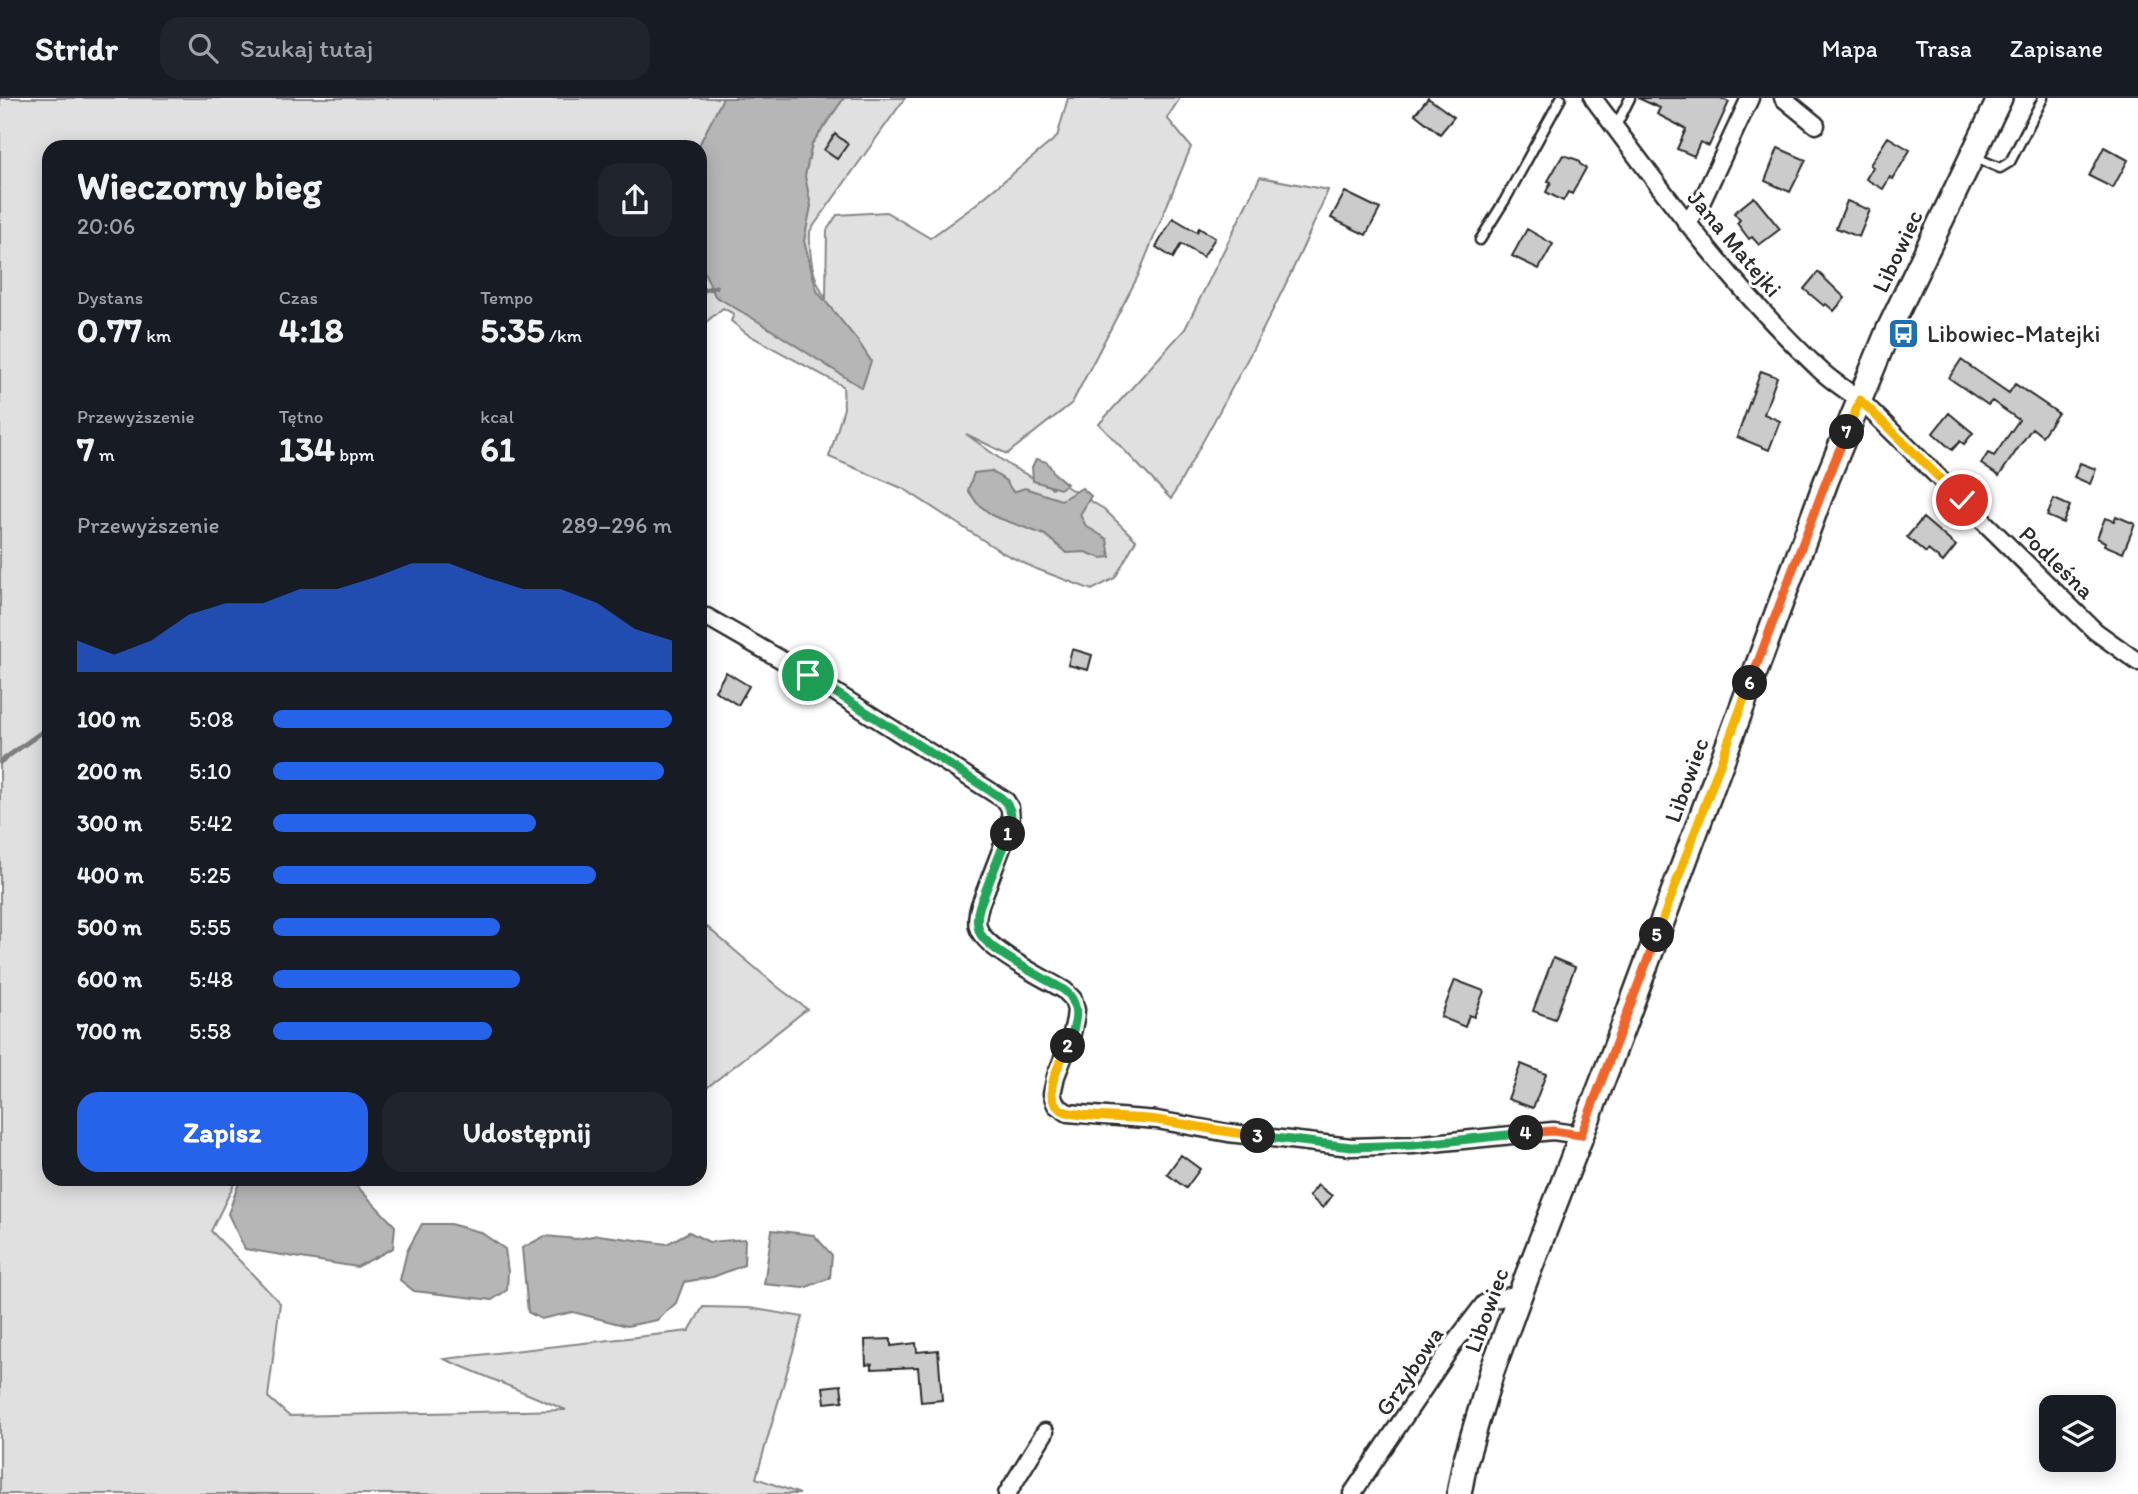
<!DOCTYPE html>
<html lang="pl">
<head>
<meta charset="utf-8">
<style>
	body { margin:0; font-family:Itim,sans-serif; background:#20242c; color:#f1f3f6; height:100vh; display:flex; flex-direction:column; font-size:26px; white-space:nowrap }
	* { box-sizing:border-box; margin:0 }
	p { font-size:23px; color:#9ea1a6 }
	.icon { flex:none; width:38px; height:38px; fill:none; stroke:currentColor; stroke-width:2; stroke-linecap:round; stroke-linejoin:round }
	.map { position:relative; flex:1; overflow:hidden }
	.panel { position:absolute; left:42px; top:42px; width:665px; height:1046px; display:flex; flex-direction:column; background:#171b24; border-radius:21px; box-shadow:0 4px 18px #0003 }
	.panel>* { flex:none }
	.controls { position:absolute; left:2039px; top:1297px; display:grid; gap:14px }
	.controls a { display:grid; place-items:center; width:77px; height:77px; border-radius:14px; background:#171b24; box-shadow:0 4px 18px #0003; font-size:35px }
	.pin { position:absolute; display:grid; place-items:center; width:60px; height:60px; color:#fff; margin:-30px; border:4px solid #fff; border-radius:50%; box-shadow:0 2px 7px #0007 }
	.km { position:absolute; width:35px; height:35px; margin:-18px; border-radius:50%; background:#222; color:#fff; font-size:19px; line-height:35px; text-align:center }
	.round { display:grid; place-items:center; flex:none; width:74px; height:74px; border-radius:21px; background:#20242c }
	.overview { display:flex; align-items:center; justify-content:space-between; height:119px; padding:0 35px }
	h1 { font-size:38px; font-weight:700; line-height:52px }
	.stats { display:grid; grid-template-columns:repeat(3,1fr); gap:10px; height:119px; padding:7px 35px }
	.stats div { display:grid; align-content:center }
	.stats b { font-size:35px; font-weight:700 }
	.stats small { font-size:19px; font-weight:400 }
	.stats p { font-size:19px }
	.chart { height:196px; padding:14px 35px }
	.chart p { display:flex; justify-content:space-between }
	.chart svg { width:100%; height:126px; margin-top:7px; fill:#2563eb; opacity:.7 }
	.cta { display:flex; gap:14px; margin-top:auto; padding:14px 35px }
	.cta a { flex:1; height:80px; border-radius:21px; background:#2563eb; color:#fff; font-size:28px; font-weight:700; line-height:80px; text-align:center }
	.cta a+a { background:#20242c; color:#f1f3f6 }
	ul { padding:0 35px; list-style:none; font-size:23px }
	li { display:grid; grid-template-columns:112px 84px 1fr; align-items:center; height:52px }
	li i { height:18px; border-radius:9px; background:#2563eb }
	header { display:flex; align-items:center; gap:42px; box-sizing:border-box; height:98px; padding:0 35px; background:#171b24; border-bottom:2px solid #363941 }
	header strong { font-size:33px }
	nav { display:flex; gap:38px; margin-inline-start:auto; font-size:24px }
	.search { width:490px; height:63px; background:#20242c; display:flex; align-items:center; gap:18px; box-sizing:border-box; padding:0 24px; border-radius:21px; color:#9ea1a6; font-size:26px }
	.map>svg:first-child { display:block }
	.green { fill:#e0e0e0; stroke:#868686; stroke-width:2 }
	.water { fill:#b6b6b6; stroke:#7e7e7e; stroke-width:2 }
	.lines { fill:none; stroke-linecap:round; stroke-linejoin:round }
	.stream { stroke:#7e7e7e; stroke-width:5 }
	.building { fill:#cbcbcb; stroke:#2b2b2b; stroke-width:2 }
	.lane-casing { stroke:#2b2b2b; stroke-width:13 }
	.street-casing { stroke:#2b2b2b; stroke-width:21 }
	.secondary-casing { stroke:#2b2b2b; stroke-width:28 }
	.lane { stroke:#fff; stroke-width:8 }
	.street { stroke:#fff; stroke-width:16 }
	.secondary { stroke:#fff; stroke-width:23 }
	.split-1-casing { stroke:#fff; stroke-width:14 }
	.split-2-casing { stroke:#fff; stroke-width:14 }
	.split-3-casing { stroke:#fff; stroke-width:14 }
	.split-4-casing { stroke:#fff; stroke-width:14 }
	.split-5-casing { stroke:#fff; stroke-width:14 }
	.split-6-casing { stroke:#fff; stroke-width:14 }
	.split-7-casing { stroke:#fff; stroke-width:14 }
	.split-8-casing { stroke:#fff; stroke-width:14 }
	.split-1 { stroke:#22a559; stroke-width:9 }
	.split-2 { stroke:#22a559; stroke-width:9 }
	.split-3 { stroke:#f5b400; stroke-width:9 }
	.split-4 { stroke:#22a559; stroke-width:9 }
	.split-5 { stroke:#f0652b; stroke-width:9 }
	.split-6 { stroke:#f5b400; stroke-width:9 }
	.split-7 { stroke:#f0652b; stroke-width:9 }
	.split-8 { stroke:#f5b400; stroke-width:9 }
	.labels { text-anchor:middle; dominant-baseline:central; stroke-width:6; stroke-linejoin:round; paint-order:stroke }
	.street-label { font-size:24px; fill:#2b2b2b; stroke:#fff }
	.poi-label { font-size:24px; fill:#2b2b2b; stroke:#fff; text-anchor:start }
</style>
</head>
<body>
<header>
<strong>Stridr</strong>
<div class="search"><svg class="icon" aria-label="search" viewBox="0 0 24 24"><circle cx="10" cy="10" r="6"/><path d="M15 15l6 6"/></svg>Szukaj tutaj</div>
<nav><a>Mapa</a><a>Trasa</a><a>Zapisane</a></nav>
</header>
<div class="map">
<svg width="2138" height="1396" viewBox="0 0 2138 1396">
	<rect width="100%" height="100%" fill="#fff"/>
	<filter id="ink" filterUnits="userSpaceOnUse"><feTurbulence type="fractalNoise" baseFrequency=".0143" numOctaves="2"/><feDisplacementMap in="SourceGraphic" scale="14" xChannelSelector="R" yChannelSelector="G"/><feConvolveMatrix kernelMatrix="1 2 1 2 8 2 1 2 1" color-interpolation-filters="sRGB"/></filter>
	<g filter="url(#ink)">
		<!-- green -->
		<path class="green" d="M0,0h905l-95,133c-1,26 2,46 16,68l1,-69 10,-15 49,-3 44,26 40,-29 87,-72 11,-39h112l-13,20 24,29 -53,129 -66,127 -65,51 -41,-20 44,32 42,22 10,-4 42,25 32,31 -21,38 -23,12 -58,-22 -31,-15 -99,-64 -75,-32 15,-49 -1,-22 -96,-52 -16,-13 3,-7 -11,-6 -23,19v-180h-651v1033h187l-25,51 69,72 -12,94 21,19 277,-6 -122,-51 245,-28 14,-24 46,1 54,9 -47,161 44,16h-800z
			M1260,79l68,13c-44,107 -101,208 -157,309l-72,-75 86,-95z
			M700,823l79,67 28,21 -107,84z"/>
		<!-- water -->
		<path class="water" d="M723,0h121l-32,46 -7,32 6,30 -7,35 13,50 41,50 13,20 -9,27 -103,-66 -44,-26 -15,-33v-116h-2z
			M1036,361l11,3 8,12 12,10 -7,5 -27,-8 -1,-14z
			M991,373l15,10 7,11 12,-4 36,12 21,-12 9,8 -11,19 6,11 21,13 3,18 -9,1 -16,-6 -18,1 -22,-18 -52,-19 -16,-13 -9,-13 6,-17z
			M240,1082h111l44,46 -2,22 -36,19 -112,-18 -17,-35z
			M422,1126h28l30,8 25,17 3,23 -1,18 -15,10 -78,-9 -14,-11 7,-29z
			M772,1132l42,5 18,20 -2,23 -26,10 -40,-4z
			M689,1134l20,10 36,-3 -1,26 -31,12 -29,5 -8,21 -19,17 -30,6 -54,-14 -32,7 -13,-7 -6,-64 23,-12 32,3 21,-4 69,9z"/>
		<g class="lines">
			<!-- stream -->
			<path class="stream" d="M700,193l16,-4
				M0,664l49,-35"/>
		</g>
		<!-- building -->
		<path class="building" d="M1428,0l26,19 -14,17 -25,-20z
			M1638,0h83l8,4 -20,44 -9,-4 -6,14 -17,-7 9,-20 -29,-15 3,-6z
			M835,36l13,10 -11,15 -13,-9z
			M1888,39l22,13 -17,29 -3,-2 -7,12 -17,-10 7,-12 -3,-2z
			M2104,49l24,13 -15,28 -24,-12z
			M1778,50l28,12 -16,32 -25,-11z
			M1563,57l15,5 2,4 6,4 -14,26 -4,-2 -5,9 -17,-9 5,-10 -3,-1z
			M1345,94l35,17 -14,26 -35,-17z
			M1754,99l26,32 -21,16 -7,-8 -3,2 -12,-16 3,-3 -6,-7z
			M1847,103l23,9 -11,27 -23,-9z
			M1173,120l24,14 2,-4 16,10 -12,19 -22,-13 -8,14 -17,-11z
			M1527,131l26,15 -14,25 -27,-13z
			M1818,174l27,26 -11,13 -8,-7 -2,2 -20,-17z
			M1961,262l48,33 6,-9 43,29 -16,23 -10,-8 -33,48 -18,-12 7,-11 6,3 25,-36 -27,-19 -4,4 -39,-27z
			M1761,273l16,6 -13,37 16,7 -11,29 -32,-13z
			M1949,315l24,20 -9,11 -4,-3 -8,9 -19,-17z
			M2080,365l16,6 -6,15 -16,-7z
			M2054,401l16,7 -7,17 -16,-7z
			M2116,418l19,8 -12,29 -19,-8 1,-3 -8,-4 8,-20 9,3z
			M1923,420l33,28 -13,16 -15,-12 -2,3 -19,-16z
			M1072,551l20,6 -4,15 -20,-5z
			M726,574l23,14 -11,19 -23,-14z
			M1553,860l22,9 -20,52 -22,-8z
			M1455,882l29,11 -10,26 -5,-2 -4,12 -24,-10z
			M1521,966l25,10 -13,34 -25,-9z
			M1181,1057l19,14 -14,19 -19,-14z
			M1318,1087l14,11 -9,12 -14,-12z
			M891,1241v7l25,-3 1,9 21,-2 4,50 -21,2 -3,-35 -46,2v-5l-6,1 -1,-25z
			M841,1287l2,16 -18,2 -2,-16z"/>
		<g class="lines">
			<defs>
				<path id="lane" d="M1615,30l15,-30
					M1974,59l26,11 10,-6 33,-64
					M1480,142l25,-40 56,-102"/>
				<path id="street" d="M1593,0c70,94 139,189 225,270 12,12 28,22 42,32l235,231 43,31
					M1783,0l33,27
					M1686,125l15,-20 49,-105
					M707,519l101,58 198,126 4,7 1,16 -31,81c-2,7 -4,15 -2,22 6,22 66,51 86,63l9,9 3,11 -1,9 -4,19 -15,38 -4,18 4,11 12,8 89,7 71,13 123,14 62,-2 140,-14 28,4
					M1007,1396l38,-62
					M1352,1396l103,-152 29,-38 10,-5 17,-3 8,1"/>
				<path id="secondary" d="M1459,1396l6,-32 27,-91 27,-74 95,-246 213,-572 61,-148 112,-233"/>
			</defs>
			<!-- lane casing -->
			<use href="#lane" class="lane-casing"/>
			<!-- street casing -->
			<use href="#street" class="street-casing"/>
			<!-- secondary casing -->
			<use href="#secondary" class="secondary-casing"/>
			<!-- lane -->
			<use href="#lane" class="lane"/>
			<!-- street -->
			<use href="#street" class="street"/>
			<!-- secondary -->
			<use href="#secondary" class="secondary"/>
		</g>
	</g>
	<g class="lines" filter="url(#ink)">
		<defs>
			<path id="split-1" d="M808,577l192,122c13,10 13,22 8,37"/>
			<path id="split-2" d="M1008,736l-28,71c-3,9 -4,19 0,28 11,20 63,44 84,57 19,14 11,37 4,56"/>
			<path id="split-3" d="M1068,948c-7,15 -22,40 -14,56 4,7 10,10 17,11 28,6 58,3 86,7 34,5 67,12 101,16"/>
			<path id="split-4" d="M1258,1038l93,11 62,-2 113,-12"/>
			<path id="split-5" d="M1526,1035l27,-2 28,4 76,-200"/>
			<path id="split-6" d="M1657,837l93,-252"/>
			<path id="split-7" d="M1750,585l77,-204 20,-47"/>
			<path id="split-8" d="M1847,334l13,-32 102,100"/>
		</defs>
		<!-- split-1 casing -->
		<use href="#split-1" class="split-1-casing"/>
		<!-- split-2 casing -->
		<use href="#split-2" class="split-2-casing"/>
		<!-- split-3 casing -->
		<use href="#split-3" class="split-3-casing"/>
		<!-- split-4 casing -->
		<use href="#split-4" class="split-4-casing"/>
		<!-- split-5 casing -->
		<use href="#split-5" class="split-5-casing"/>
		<!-- split-6 casing -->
		<use href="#split-6" class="split-6-casing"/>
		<!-- split-7 casing -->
		<use href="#split-7" class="split-7-casing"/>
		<!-- split-8 casing -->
		<use href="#split-8" class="split-8-casing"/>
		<!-- split-1 -->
		<use href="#split-1" class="split-1"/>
		<!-- split-2 -->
		<use href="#split-2" class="split-2"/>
		<!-- split-3 -->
		<use href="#split-3" class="split-3"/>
		<!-- split-4 -->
		<use href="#split-4" class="split-4"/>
		<!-- split-5 -->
		<use href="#split-5" class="split-5"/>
		<!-- split-6 -->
		<use href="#split-6" class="split-6"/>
		<!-- split-7 -->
		<use href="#split-7" class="split-7"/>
		<!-- split-8 -->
		<use href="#split-8" class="split-8"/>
	</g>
	<!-- icons -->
	<defs>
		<symbol id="bus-square" viewBox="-11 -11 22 22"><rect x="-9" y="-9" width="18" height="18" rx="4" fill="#1f6fb2" stroke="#fff"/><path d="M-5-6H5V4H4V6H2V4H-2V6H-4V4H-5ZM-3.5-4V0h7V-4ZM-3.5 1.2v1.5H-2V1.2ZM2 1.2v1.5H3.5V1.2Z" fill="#fff"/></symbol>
	</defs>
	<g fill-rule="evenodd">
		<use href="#bus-square" x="1886" y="218" width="35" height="35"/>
	</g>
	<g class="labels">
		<!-- street labels -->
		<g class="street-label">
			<text transform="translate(1735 145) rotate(50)">Jana Matejki</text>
			<text transform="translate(1897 153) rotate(-65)">Libowiec</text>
			<text transform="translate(2057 464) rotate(44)">Podleśna</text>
			<text transform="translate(1686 682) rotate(-70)">Libowiec</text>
			<text transform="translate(1486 1212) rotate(-70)">Libowiec</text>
			<text transform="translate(1409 1273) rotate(-56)">Grzybowa</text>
		</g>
		<!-- poi labels -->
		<g class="poi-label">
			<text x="1927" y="235">Libowiec-Matejki</text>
		</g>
	</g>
</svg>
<div class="controls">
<a><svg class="icon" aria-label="layers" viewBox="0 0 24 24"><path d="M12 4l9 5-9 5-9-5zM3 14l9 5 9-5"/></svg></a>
</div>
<div class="pin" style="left:808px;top:577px;background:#1e9e55"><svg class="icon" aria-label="arrive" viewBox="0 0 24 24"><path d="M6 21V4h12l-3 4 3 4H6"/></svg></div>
<div class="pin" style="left:1962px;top:402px;background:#d93025"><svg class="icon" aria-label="check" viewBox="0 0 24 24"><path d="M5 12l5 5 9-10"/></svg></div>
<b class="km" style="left:1008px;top:736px">1</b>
<b class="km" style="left:1068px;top:948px">2</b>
<b class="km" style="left:1258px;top:1038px">3</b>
<b class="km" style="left:1526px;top:1035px">4</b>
<b class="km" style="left:1657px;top:837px">5</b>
<b class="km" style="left:1750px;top:585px">6</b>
<b class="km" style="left:1847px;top:334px">7</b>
<section class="panel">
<div class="overview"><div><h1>Wieczorny bieg</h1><p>20:06</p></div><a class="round"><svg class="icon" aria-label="share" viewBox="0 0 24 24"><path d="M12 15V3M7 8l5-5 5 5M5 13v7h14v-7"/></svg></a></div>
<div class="stats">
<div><p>Dystans</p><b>0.77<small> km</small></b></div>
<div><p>Czas</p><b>4:18</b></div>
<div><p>Tempo</p><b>5:35<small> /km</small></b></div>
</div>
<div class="stats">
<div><p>Przewyższenie</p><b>7<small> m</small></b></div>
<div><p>Tętno</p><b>134<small> bpm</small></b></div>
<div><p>kcal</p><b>61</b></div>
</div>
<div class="chart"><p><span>Przewyższenie</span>289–296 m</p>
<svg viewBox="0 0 160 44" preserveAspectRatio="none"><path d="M0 44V33L10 38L20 33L30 24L40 20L50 20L60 15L70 15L80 11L90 6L100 6L110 11L120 15L130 15L140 20L150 29L160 33V44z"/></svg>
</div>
<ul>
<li><b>100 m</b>5:08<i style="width:100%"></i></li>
<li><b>200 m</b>5:10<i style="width:98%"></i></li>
<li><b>300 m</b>5:42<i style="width:66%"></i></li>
<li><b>400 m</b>5:25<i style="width:81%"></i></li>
<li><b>500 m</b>5:55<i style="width:57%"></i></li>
<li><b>600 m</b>5:48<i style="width:62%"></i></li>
<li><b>700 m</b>5:58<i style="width:55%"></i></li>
</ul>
<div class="cta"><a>Zapisz</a><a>Udostępnij</a></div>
</section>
</div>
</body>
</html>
